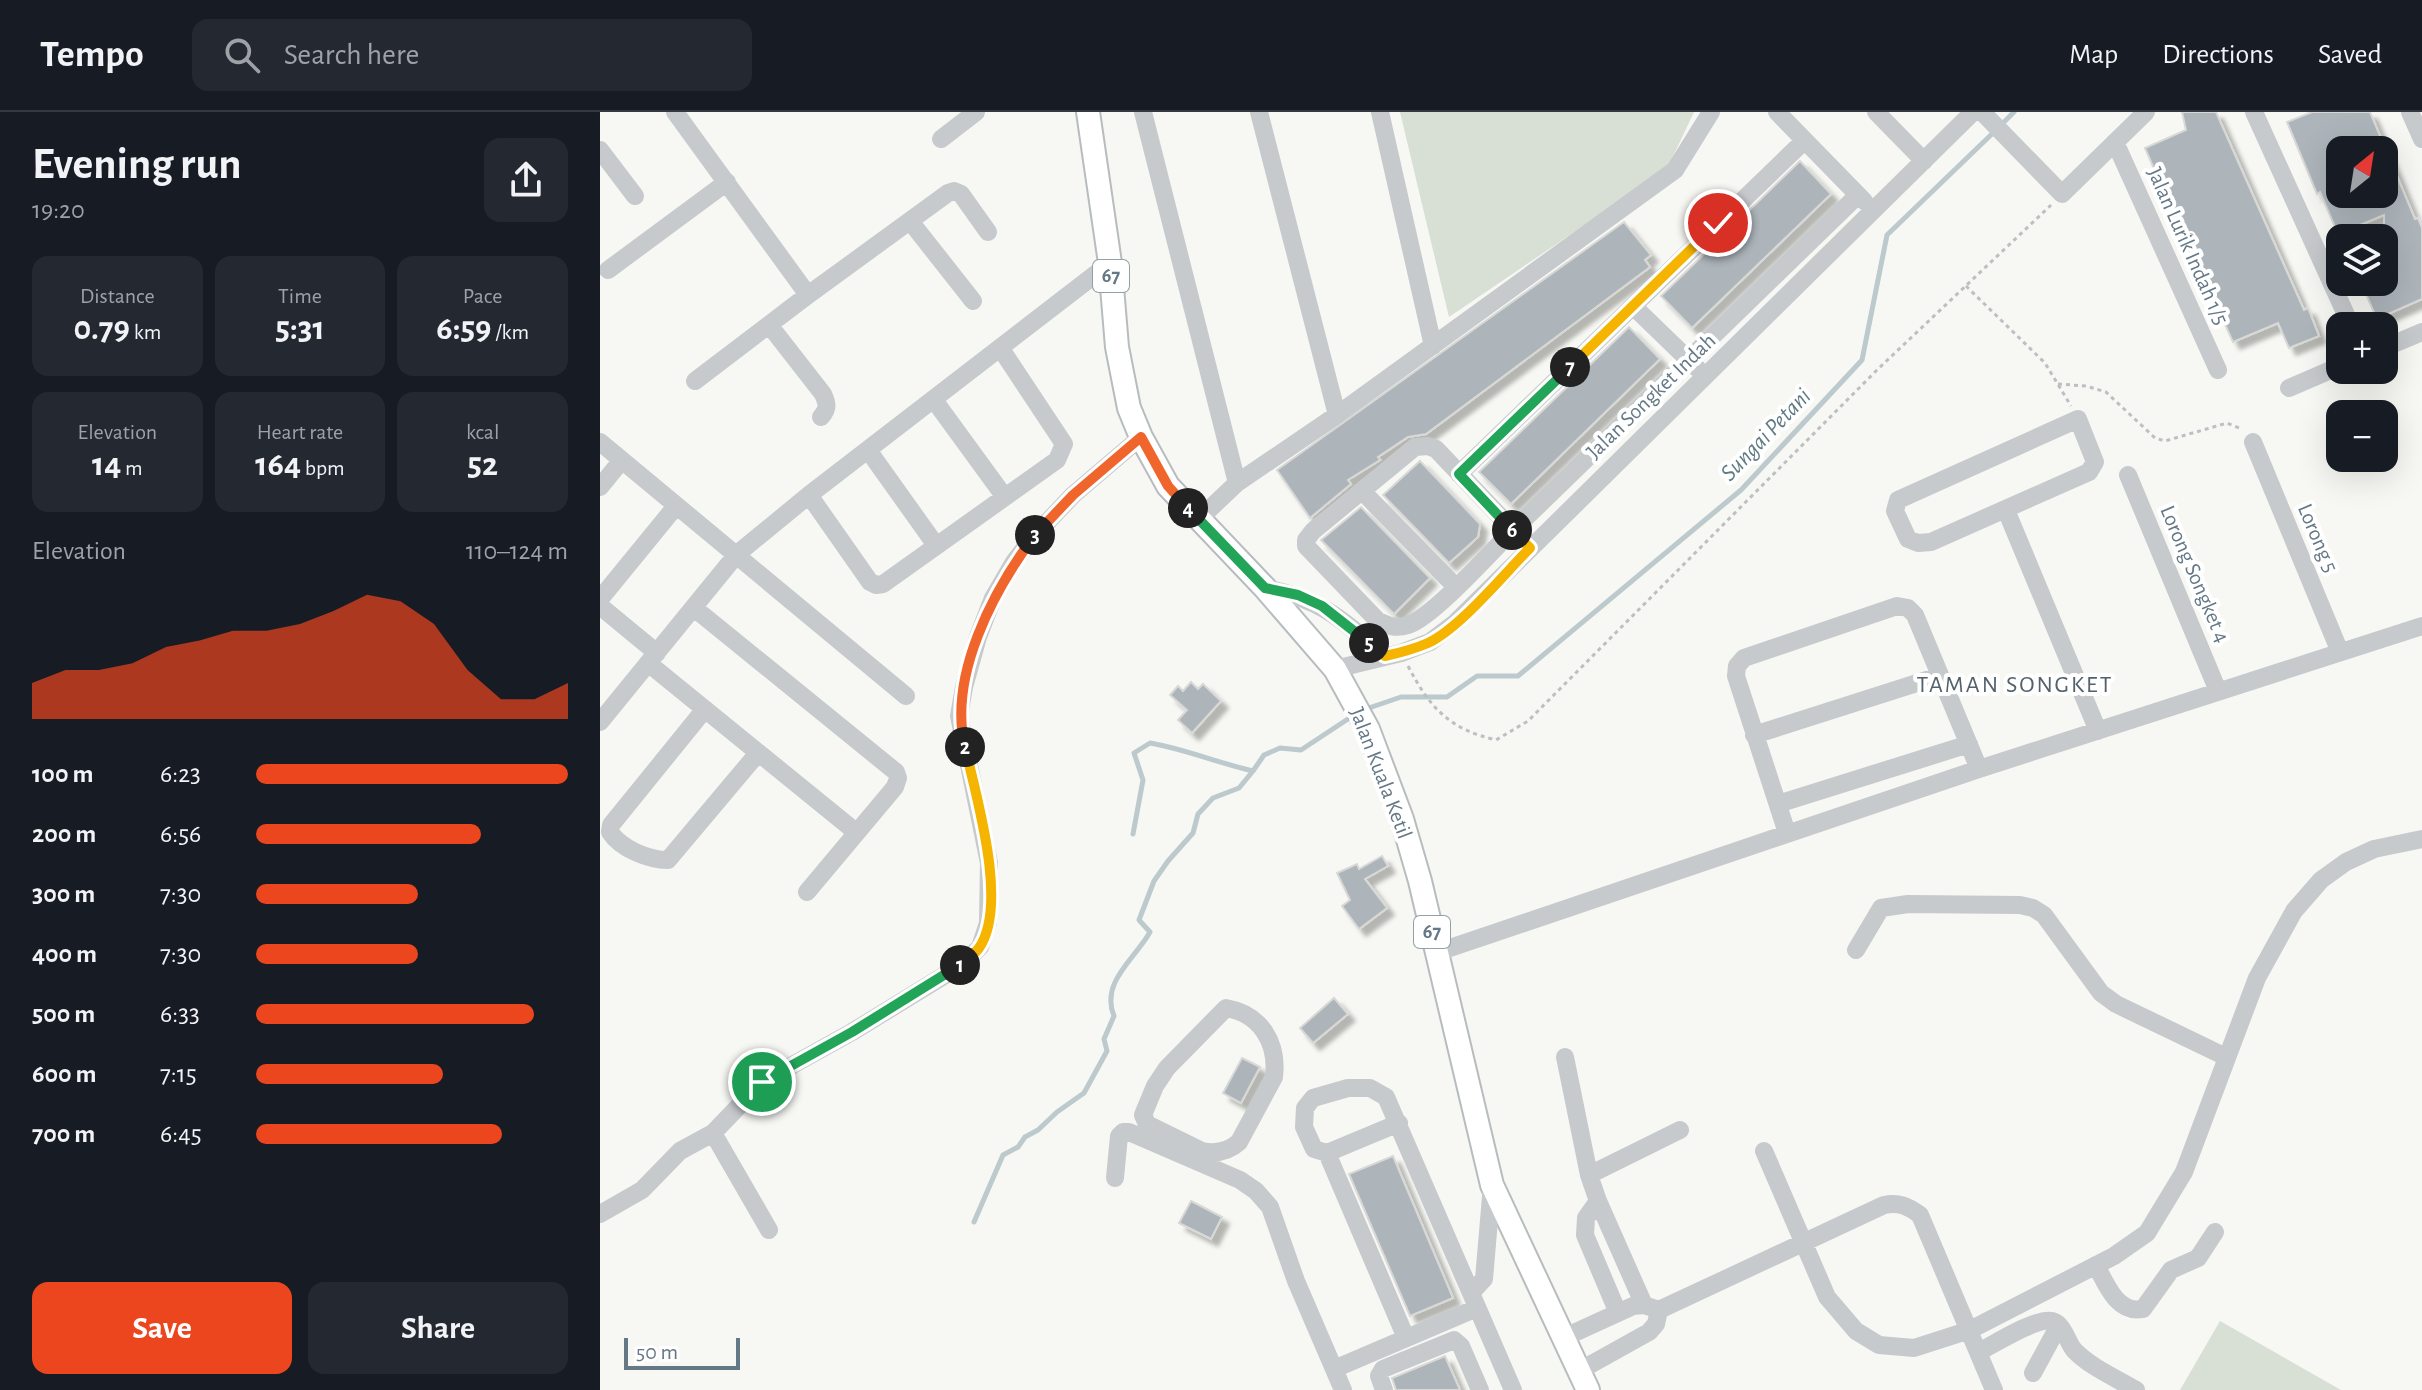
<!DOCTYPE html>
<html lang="en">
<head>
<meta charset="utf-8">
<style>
	body { margin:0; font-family:"Alegreya Sans",sans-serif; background:#242831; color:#f1f3f6; height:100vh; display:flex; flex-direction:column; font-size:30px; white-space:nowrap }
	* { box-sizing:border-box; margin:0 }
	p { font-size:26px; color:#9ea1a6 }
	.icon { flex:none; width:44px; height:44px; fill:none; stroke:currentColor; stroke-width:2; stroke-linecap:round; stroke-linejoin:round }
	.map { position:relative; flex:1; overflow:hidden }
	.drawer { display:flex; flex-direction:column; background:#171b24; width:600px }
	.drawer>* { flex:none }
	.needle { width:52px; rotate:30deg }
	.controls { position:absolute; left:1726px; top:24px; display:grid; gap:16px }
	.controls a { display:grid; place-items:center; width:72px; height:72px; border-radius:16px; background:#171b24; box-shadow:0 8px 32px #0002; font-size:40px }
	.scale { position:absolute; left:24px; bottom:20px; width:116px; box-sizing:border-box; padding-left:8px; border:4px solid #647886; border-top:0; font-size:22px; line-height:28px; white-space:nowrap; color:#647886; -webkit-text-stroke:6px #fff; paint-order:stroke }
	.pin { position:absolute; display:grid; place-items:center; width:68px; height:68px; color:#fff; margin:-34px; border:4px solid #fff; border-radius:50%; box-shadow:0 2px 8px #0007 }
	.km { position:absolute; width:40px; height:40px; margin:-20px; border-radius:50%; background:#222; color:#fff; font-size:22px; line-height:40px; text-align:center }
	.round { display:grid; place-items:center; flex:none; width:84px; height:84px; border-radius:16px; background:#242831 }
	.head { display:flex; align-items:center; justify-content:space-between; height:136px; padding:0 32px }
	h1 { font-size:44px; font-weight:700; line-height:60px }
	.stats { display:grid; grid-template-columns:repeat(3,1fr); gap:12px; height:136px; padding:8px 32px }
	.stats div { display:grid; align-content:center; border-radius:16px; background:#242831; text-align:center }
	.stats b { font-size:34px; font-weight:700 }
	.stats small { font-size:22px; font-weight:400 }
	.stats p { font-size:22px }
	.chart { height:224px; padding:16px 32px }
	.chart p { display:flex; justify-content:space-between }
	.chart svg { width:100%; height:144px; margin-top:8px; fill:#ec461e; opacity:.7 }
	.button { display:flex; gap:16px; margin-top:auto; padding:16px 32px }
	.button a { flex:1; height:92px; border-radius:16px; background:#ec461e; color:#fff; font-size:32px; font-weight:700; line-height:92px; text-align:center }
	.button a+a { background:#242831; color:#f1f3f6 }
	ul { padding:0 32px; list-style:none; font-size:26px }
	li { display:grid; grid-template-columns:128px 96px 1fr; align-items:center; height:60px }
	li i { height:20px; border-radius:10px; background:#ec461e }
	header { display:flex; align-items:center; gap:48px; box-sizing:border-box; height:112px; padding:0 40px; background:#171b24; border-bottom:2px solid #363941 }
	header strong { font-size:38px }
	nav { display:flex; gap:44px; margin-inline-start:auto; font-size:28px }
	.search { width:560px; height:72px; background:#242831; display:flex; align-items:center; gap:20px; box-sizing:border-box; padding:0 28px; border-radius:16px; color:#9ea1a6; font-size:30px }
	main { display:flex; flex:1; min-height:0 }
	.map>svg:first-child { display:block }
	.green { fill:#d8dfd4 }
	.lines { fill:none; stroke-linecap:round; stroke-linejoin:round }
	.stream { stroke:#bcc9cd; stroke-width:5 }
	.building { fill:#adb5bb; stroke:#d8d8d6; stroke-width:2; fill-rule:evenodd; filter:url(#shadow) }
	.major-casing { stroke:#b7bcbf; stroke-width:26 }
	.path { stroke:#bdc0c2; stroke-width:3; stroke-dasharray:4 4; stroke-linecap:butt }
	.minor { stroke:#c6cacd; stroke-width:18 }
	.major { stroke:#fff; stroke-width:22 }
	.split-1-casing { stroke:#fff; stroke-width:16 }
	.split-2-casing { stroke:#fff; stroke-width:16 }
	.split-3-casing { stroke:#fff; stroke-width:16 }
	.split-4-casing { stroke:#fff; stroke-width:16 }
	.split-5-casing { stroke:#fff; stroke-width:16 }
	.split-6-casing { stroke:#fff; stroke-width:16 }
	.split-7-casing { stroke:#fff; stroke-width:16 }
	.split-8-casing { stroke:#fff; stroke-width:16 }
	.split-1 { stroke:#22a559; stroke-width:10 }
	.split-2 { stroke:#f5b400; stroke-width:10 }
	.split-3 { stroke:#f0652b; stroke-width:10 }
	.split-4 { stroke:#f0652b; stroke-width:10 }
	.split-5 { stroke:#22a559; stroke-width:10 }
	.split-6 { stroke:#f5b400; stroke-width:10 }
	.split-7 { stroke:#22a559; stroke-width:10 }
	.split-8 { stroke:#f5b400; stroke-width:10 }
	.labels { text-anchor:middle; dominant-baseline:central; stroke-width:8; stroke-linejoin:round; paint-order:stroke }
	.shield { fill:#fff; stroke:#92a0aa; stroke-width:2 }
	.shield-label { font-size:20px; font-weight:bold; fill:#647886 }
	.street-label { font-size:22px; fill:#647886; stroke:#fff }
	.water-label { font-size:24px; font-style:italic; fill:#607b83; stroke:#fff }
	.neighbourhood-label { font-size:24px; letter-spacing:2px; fill:#53616b; stroke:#fff }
</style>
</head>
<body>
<header>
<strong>Tempo</strong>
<div class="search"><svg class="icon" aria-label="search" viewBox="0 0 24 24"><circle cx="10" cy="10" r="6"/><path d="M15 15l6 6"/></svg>Search here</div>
<nav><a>Map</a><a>Directions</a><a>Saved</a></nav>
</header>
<main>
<section class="drawer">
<div class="head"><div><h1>Evening run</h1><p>19:20</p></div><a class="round"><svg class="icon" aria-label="share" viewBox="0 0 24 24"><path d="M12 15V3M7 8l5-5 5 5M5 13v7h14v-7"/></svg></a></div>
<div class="stats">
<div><p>Distance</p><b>0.79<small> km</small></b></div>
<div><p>Time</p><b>5:31</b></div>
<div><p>Pace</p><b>6:59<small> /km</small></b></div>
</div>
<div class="stats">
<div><p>Elevation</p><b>14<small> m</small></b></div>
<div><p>Heart rate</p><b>164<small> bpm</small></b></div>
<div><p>kcal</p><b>52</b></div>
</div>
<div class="chart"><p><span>Elevation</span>110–124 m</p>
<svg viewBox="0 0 160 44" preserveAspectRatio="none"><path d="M0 44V33L10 29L20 29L30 27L40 22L50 20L60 17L70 17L80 15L90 11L100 6L110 8L120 15L130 29L140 38L150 38L160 33V44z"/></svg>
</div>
<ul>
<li><b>100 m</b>6:23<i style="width:100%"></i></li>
<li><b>200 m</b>6:56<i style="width:72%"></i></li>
<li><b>300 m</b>7:30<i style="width:52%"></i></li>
<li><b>400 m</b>7:30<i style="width:52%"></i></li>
<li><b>500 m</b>6:33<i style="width:89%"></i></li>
<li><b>600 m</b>7:15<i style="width:60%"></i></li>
<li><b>700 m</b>6:45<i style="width:79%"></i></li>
</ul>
<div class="button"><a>Save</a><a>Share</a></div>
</section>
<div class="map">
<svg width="1822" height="1278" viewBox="0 0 1822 1278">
	<defs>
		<filter id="shadow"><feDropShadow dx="7" dy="7" stdDeviation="2" flood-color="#0004"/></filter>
	</defs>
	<rect width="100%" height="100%" fill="#f7f7f3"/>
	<!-- green -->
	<path class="green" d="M800,0h294l-27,57 -218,148z
		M1620,1209l121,69h-161z"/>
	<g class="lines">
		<!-- stream -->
		<path class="stream" d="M1402,12l12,-12
			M763,598l38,-13h46l30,-21h41l223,-186 121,-130 25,-125 108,-104
			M533,722l10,-54 -9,-27 16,-10c35,6 68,20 103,28l11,-16 16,-7 21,2 53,-35
			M374,1110l29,-67 15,-8 7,-10 13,-7 19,-18 27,-19 23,-42 -3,-12 10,-23c-14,-34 21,-57 36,-84l-11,-12 15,-39 14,-20 25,-28 5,-19 15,-16 26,-10 14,-17"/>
	</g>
	<!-- building -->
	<path class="building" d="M1582,0h34l88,198 4,-2 11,28 -30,12 -11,-25 -45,19 -19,-42 -3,1 -66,-153 41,-18z
		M1712,0h58l45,107 3,-1 4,10v71l-45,20 -12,-27 19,-8v-69l-46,19 -18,-42 -3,2 -30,-72zM1740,38h44v44h-28l-16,7z
		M1200,49l31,33 -139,134 -31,-32z
		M1024,110l27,33 -6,5 5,7 -224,167 -18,3 -30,20 2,3 -32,20 3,4 -41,34 -33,-48z
		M1029,215l31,32 -149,145 -32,-32z
		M820,349l60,63 -2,13 -29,26 -66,-68z
		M761,395l69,71 -36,36 -73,-74z
		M591,570l7,7 5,-5 18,17 -29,32 -14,-13 9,-10 -17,-15 8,-9 5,5z
		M782,744l6,10 -23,13 22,29 -28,21 -17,-23 8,-6 -13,-27 20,-9 2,5z
		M734,886l14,16 -35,29 -13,-15z
		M642,946l18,9 -19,36 -18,-10z
		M793,1044l60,142 -43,18 -61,-142z
		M591,1089l31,16 -11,22 -32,-16z
		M845,1244l15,34h-64l-4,-12z"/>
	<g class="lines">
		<defs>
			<path id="major" d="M488,0l22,151 7,84 12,61 12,29 27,49 97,102 70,81 33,60 34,90 18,62 72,304 96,205"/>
		</defs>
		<!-- major casing -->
		<use href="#major" class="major-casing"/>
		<!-- path -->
		<path class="path" d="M1366,174l79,77 26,43
			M1458,272l28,2 20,6 49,46 10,3 62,-18 15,6
			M808,554c22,42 41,63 88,74l32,-19 348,-350 175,-166"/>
		<!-- minor -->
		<path class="minor" d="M75,0l133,183
			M543,0l94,371
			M659,0l78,303
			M780,0l53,234
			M1177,0l87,89
			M1276,0l48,49
			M1382,0l80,82 84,-82
			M1654,0l93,205
			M1810,0l12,27
			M341,27l35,-27
			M1515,30l103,228
			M0,38l35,46
			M310,109l63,80
			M8,158l119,-88
			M1033,194l64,62
			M170,214l53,68c4,9 6,14 -2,23
			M1784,236l38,-16
			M95,269l113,-86 140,-102 6,-2 7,3 27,38
			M1689,276l51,-22
			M334,288l70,96
			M1478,307l17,43 -6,10 -158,70 -13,1 -10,-4 -13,-28 3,-11z
			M0,330l306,254
			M1653,330l87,210
			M268,338l67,94
			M859,362l345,-333
			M1528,363l90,216
			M0,375l22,-27
			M762,379l94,96
			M209,383l61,87 6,3 7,-1 174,-124 7,-16 -63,-95
			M1406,398l92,221
			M598,408l39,-37 100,-68 338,-245 36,-58
			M930,436l-94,-99 -8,-3 -13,1 -102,84 -7,9v6l72,75c11,5 18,8 30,4 24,-7 84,-74 105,-95l345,-335
			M665,476c58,12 76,31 120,68
			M0,487l76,-93
			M0,494l57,47
			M94,496l202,164 2,6 -3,9 -88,105
			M48,551l208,169
			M735,557l66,-16 29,-11 25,-19 518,-511
			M105,597l-94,116 -1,7c11,17 39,28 58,28l90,-107
			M0,610l137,-168 72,-59 301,-232
			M1154,623l185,-59
			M1178,692l191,-60
			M1187,721l-51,-157 1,-10 7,-8 153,-52 11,2 7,7 64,154
			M1256,838l25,-42 27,-4 112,1 13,3 11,7 57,78 15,11 110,53
			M838,840l541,-183 443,-143
			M626,896c35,6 52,35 48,69l-35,65c-11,10 -23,12 -37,9l-55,-27 -4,-9 12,-29 12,-18z
			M965,945l24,118 9,26 46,104
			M799,1011l-72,30 79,185
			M113,1021l56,97
			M1164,1039l63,146 29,34 23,14 35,3 56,-18 144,-74 33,-23 37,-61 73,-194 37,-67 27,-31 25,-18 28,-13 48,-10
			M727,1041l-13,-4 -10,-22 1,-19 8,-10 35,-10h22l16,9 127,293
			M989,1063l91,-45
			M515,1066l4,-42 4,-4h6l111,48 16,11 14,16 26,74 47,109
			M998,1089l-12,17 -1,17 33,78
			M0,1102l42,-24 38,-39 33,-18 49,-51 90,-50 111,-68 17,-17 8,-24 1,-60 -30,-147 5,-29 14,-50 15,-39 21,-36 21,-27 38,-40 68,-58
			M1496,1153c10,19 21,49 47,44l28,-39 27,-12 17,-26
			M871,1181l13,-14 8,-94
			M963,1226l70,-32 11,-1 15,5 225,-105c15,-3 24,1 36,10l74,175
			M1379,1240c15,-8 58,-35 73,-31 12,3 15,21 22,29 16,17 42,28 62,40
			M734,1257l143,-61
			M979,1259l70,-39 7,-8 3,-14
			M1433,1261l26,-48
			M784,1278l-5,-14 4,-7 71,-29 7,6 19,44"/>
		<!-- major -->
		<use href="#major" class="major"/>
	</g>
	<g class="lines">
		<defs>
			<path id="split-1" d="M162,970l90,-50 108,-67"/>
			<path id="split-2" d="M360,853c6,-5 14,-10 19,-17 30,-43 -3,-152 -14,-201"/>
			<path id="split-3" d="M365,635c-17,-71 28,-156 70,-212"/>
			<path id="split-4" d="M435,423l38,-40 68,-58 27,49 20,22"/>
			<path id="split-5" d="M588,396l77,80 33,7 24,11 47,37"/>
			<path id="split-6" d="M769,531l16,13c14,-3 29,-7 43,-13 33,-16 75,-68 102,-95l-18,-18"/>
			<path id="split-7" d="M912,418l-53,-56 111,-107"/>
			<path id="split-8" d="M970,255l148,-144"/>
		</defs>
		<!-- split-1 casing -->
		<use href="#split-1" class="split-1-casing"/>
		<!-- split-2 casing -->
		<use href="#split-2" class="split-2-casing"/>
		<!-- split-3 casing -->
		<use href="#split-3" class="split-3-casing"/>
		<!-- split-4 casing -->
		<use href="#split-4" class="split-4-casing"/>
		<!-- split-5 casing -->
		<use href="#split-5" class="split-5-casing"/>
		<!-- split-6 casing -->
		<use href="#split-6" class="split-6-casing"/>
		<!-- split-7 casing -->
		<use href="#split-7" class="split-7-casing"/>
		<!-- split-8 casing -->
		<use href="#split-8" class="split-8-casing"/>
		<!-- split-1 -->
		<use href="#split-1" class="split-1"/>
		<!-- split-2 -->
		<use href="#split-2" class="split-2"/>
		<!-- split-3 -->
		<use href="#split-3" class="split-3"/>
		<!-- split-4 -->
		<use href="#split-4" class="split-4"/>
		<!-- split-5 -->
		<use href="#split-5" class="split-5"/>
		<!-- split-6 -->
		<use href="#split-6" class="split-6"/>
		<!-- split-7 -->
		<use href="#split-7" class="split-7"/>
		<!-- split-8 -->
		<use href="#split-8" class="split-8"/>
	</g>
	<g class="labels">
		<!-- shield labels -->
		<g class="shield">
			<rect x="493" y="148" width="36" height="32" rx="6"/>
			<rect x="814" y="804" width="36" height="32" rx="6"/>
		</g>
		<g class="shield-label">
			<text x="511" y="164">67</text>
			<text x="832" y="820">67</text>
		</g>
		<!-- street labels -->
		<g class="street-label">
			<text transform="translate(1588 134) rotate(66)">Jalan Lurik Indah 1/5</text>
			<text transform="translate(1051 284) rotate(-44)">Jalan Songket Indah</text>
			<text transform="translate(1718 426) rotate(67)">Lorong 5</text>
			<text transform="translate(1595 462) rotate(67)">Lorong Songket 4</text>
			<text transform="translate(781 661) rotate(69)">Jalan Kuala Ketil</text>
		</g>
		<!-- water labels -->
		<g class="water-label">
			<text transform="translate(1166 323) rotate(-46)">Sungai Petani</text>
		</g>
		<!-- neighbourhood labels -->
		<g class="neighbourhood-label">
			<text x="1415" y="573">TAMAN SONGKET</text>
		</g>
	</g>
</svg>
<div class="controls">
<a><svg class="needle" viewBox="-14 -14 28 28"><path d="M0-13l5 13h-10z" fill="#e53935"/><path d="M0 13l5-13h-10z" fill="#9ea1a6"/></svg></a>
<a><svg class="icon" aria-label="layers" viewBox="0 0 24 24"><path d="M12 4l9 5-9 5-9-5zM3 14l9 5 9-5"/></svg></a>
<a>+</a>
<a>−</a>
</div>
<div class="scale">50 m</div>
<div class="pin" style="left:162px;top:970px;background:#1e9e55"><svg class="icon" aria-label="arrive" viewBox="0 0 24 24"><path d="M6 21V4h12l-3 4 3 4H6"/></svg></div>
<div class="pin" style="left:1118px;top:111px;background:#d93025"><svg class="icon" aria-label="check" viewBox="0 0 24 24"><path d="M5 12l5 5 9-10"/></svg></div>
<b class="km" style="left:360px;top:853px">1</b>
<b class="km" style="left:365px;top:635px">2</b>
<b class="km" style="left:435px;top:423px">3</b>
<b class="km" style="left:588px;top:396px">4</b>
<b class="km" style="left:769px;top:531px">5</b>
<b class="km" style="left:912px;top:418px">6</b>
<b class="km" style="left:970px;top:255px">7</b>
</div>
</main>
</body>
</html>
